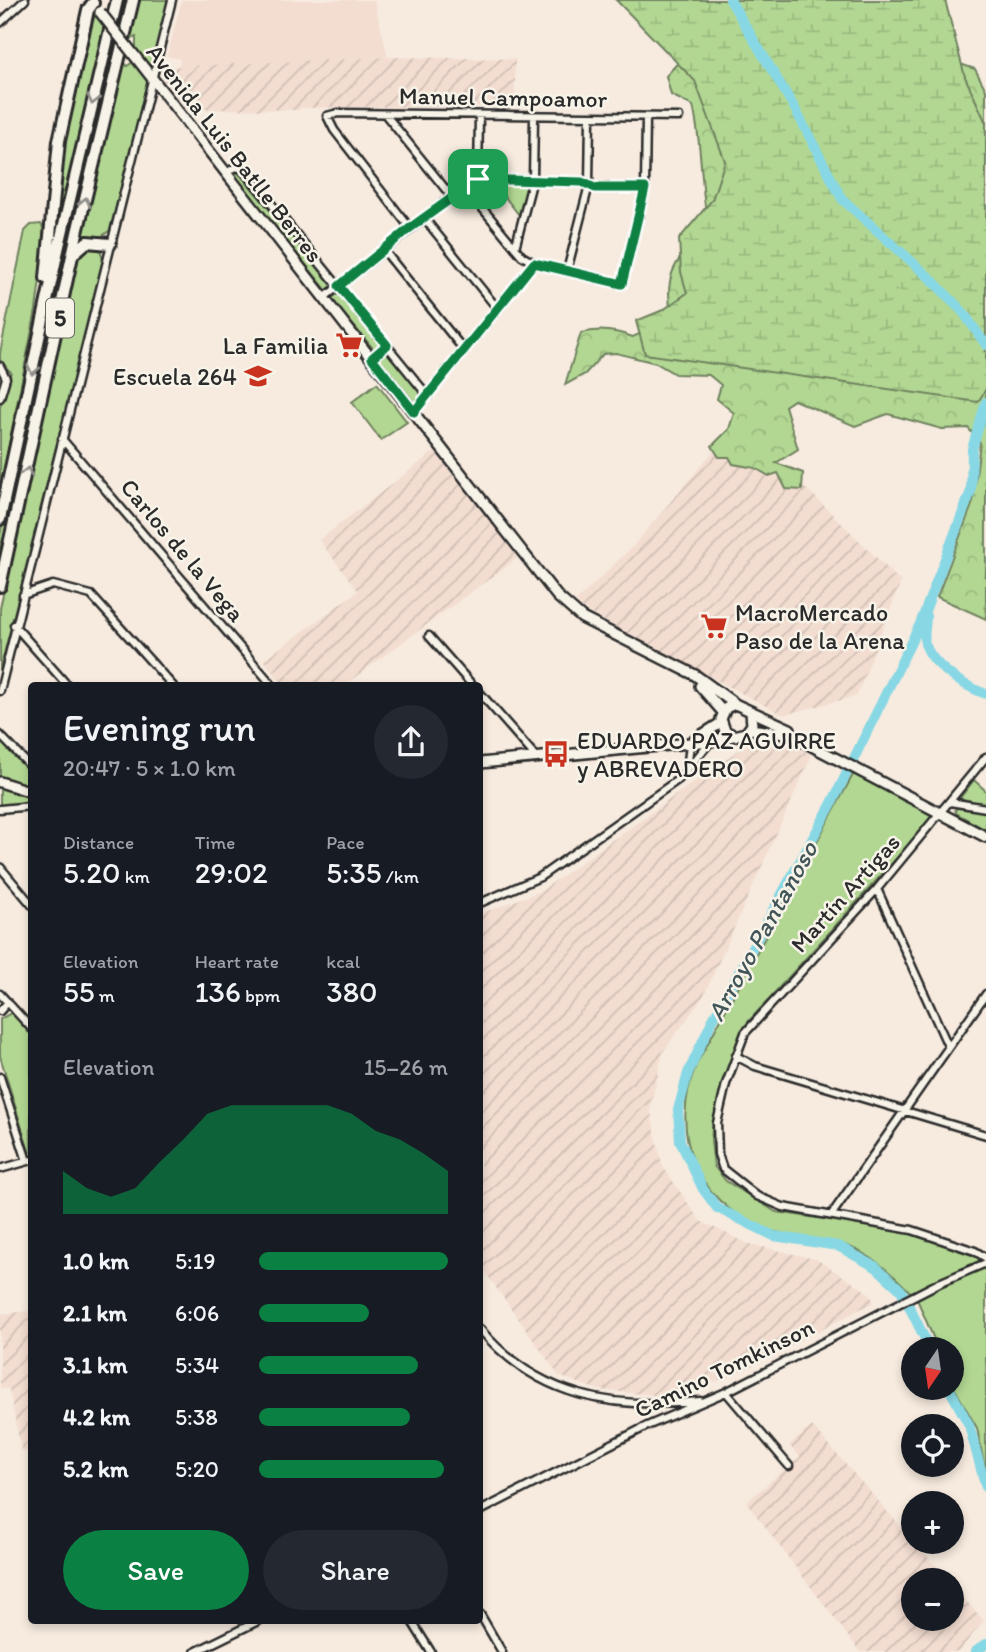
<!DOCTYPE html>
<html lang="en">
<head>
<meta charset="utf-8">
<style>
	body { margin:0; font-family:Itim,sans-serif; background:#242831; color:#f1f3f6; height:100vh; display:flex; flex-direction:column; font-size:26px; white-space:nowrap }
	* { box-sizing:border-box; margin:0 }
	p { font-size:23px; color:#9ea1a6 }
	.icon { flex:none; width:38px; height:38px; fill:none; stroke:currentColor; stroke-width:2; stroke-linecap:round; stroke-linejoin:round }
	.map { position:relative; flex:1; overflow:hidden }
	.sheet { position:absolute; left:28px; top:682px; width:455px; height:942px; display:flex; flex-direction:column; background:#171b24; border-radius:7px; box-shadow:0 4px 10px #0003 }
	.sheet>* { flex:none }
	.needle { width:46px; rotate:193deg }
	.fabs { position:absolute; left:901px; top:1337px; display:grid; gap:14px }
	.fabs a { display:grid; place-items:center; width:63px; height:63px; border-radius:50%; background:#171b24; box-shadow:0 4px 10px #0003; font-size:35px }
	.pin { position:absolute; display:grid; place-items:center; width:60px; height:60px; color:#fff; margin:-30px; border-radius:14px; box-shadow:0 4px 10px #0006 }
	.round { display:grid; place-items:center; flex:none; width:74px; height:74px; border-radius:37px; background:#242831 }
	.overview { display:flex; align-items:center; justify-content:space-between; height:119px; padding:0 35px }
	h1 { font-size:38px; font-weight:600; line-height:52px }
	.figures { display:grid; grid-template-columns:repeat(3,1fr); gap:10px; height:119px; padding:7px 35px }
	.figures div { display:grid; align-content:center }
	.figures b { font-size:30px; font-weight:600 }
	.figures small { font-size:19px; font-weight:400 }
	.figures p { font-size:19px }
	.chart { height:196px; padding:14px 35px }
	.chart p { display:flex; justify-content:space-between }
	.chart svg { width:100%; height:126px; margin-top:7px; fill:#0b8043; opacity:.7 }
	.primary-button { display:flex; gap:14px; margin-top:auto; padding:14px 35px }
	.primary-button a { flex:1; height:80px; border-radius:42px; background:#0b8043; color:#fff; font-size:28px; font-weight:600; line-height:80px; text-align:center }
	.primary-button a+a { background:#242831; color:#f1f3f6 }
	ul { padding:0 35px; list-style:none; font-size:23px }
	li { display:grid; grid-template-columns:112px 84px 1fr; align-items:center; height:52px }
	li i { height:18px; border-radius:9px; background:#0b8043 }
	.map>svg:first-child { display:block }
	.built { fill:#f3ddd1 }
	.industrial { fill:url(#industrial-furrows) }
	.grass { fill:#b2d792; stroke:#6e815e; stroke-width:2 }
	.forest { fill:url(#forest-crowns); stroke:#6e815e; stroke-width:2 }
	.wetland { fill:url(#wetland-marsh); stroke:#6e815e; stroke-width:2 }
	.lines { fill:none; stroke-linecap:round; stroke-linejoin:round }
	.river { stroke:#88d7e4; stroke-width:10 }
	.street-casing { stroke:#2b2b2b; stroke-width:11 }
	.secondary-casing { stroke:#2b2b2b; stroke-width:14 }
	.highway-casing { stroke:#2b2b2b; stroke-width:16 }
	.street { stroke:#f7f3e8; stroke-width:6 }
	.secondary { stroke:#f7f3e8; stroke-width:9 }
	.highway { stroke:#f7f3e8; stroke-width:10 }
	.secondary-bridge-casing { stroke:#2b2b2b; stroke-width:14; stroke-linecap:butt }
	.secondary-bridge { stroke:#f7f3e8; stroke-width:9 }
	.oneway { stroke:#918f8a }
	.route-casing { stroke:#fff; stroke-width:14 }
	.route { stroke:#0b8043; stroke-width:9 }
	.labels { text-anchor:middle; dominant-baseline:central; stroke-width:5; stroke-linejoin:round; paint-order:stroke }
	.shield { fill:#f7f3e8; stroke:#686764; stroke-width:2 }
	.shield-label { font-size:23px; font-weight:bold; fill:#2b2b2b }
	.street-label { font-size:24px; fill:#2b2b2b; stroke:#f7f3e8 }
	.poi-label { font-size:24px; fill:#2b2b2b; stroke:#f7f3e8; text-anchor:end }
	.water-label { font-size:26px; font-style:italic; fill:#425659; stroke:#f7f3e8 }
</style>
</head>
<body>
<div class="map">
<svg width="986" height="1652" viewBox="0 0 986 1652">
	<defs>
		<pattern id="industrial-furrows" width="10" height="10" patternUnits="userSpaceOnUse" patternTransform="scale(1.75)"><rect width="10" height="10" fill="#f3ddd1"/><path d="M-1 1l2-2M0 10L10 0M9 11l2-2" fill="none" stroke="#d0beb4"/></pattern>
		<pattern id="forest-crowns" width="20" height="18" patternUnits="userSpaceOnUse" patternTransform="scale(1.75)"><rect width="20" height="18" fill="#b2d792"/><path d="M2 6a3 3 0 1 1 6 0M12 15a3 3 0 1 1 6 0" fill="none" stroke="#99b97e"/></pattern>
		<pattern id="wetland-marsh" width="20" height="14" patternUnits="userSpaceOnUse" patternTransform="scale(1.75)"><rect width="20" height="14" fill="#b2d792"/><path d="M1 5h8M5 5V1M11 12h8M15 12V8" fill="none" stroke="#99b97e"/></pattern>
	</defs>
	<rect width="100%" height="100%" fill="#f7ebdf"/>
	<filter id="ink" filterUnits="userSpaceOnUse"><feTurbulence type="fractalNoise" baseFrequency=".0143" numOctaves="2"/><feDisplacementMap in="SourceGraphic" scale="14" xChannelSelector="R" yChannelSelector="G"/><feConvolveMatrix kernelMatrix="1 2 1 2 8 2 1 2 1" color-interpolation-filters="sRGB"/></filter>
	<g filter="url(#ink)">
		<!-- built -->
		<path class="built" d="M182,0h192l14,57 -209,10 1,-8 -13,-3z"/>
		<!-- industrial -->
		<path class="industrial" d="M388,57l127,2v47l-159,1 -56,1v2l-114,-1 -25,-32 2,-10z
			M716,448l92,42 93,92 -44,114 -74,19 -199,-105 -8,-9 57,-55z
			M435,451l84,106 -176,129h-59l-20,-26 94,-69 -39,-51z
			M753,740h30l29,15 -109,242 -40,55 -13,56 12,57 38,56 49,23 67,15 53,34 5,9 -145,75 -51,16 -24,2 -56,-5 -39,-14 -79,-111v-351l61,-23z
			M31,1311h1l-1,142 -10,-3 -12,-61 -9,-1v-74z
			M812,1426l136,154h-34v39h38v-34l32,36 -26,31h-98l-114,-150 54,-45 -11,-12z"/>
		<!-- grass -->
		<path class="grass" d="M121,0h9l-130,572v-37z
			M139,0h30l-17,65 -4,2 -12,-17v-13l-7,3z
			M95,14l10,13 -53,220 11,-104z
			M124,61l3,5 6,-4 15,20 -38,148 -10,8 -19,3z
			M235,172l6,4 93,110 -6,6 -96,-118z
			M494,183h35l-9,32h-1z
			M41,224l5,10 -10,76 -36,179v-82l11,-35 -11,-10v-9l25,-122 6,-6z
			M99,246l4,14 -103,410v-62l80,-357 1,-3z
			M337,294l9,3 34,44 -4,11 -45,-53z
			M389,351l34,44 -7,10 -38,-47z
			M377,383l30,39 -26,18 -29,-38z
			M0,740l31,33v17l-31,-10z
			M855,771l79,46 -187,206 -18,45 -16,52 -2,21 3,25 12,15 50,31 125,18 82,29 -72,34c-17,-18 -39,-38 -64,-47 -27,-10 -57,-7 -84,-18 -69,-27 -94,-97 -67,-163z
			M974,780l12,11v15l-26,-8z
			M0,787l31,10v6l-31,2z
			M959,806l27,4v20l-29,-16 -2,-4z
			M11,1013h4l16,19v126l-31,-102v-37z
			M986,1263v211l-9,-46 -25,-44v-35h-14l-21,-50z"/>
		<!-- forest -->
		<path class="forest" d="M690,49l256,10 29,10 11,21v529l-49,-22 36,-95 7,-60 -12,-14 -26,1 -54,-15 -33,12 -61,-26 -9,6 13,43 -22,14 27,10 -1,17 -16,-1 -8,-16 -9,3 -14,-8 -22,-4 -4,-7h-10l-7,-11 17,-17 5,-16 -17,-14 4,-14 -12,-10 -34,-1 -19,-11 -40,-10 -13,1 -18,20 -20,11 16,-52c18,-5 34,-3 52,4l32,-15 6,-9c-9,-49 14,-56 36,-94 -7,-38 -5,-76 -14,-113l-22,-11 -5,-19z"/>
		<!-- wetland -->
		<path class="wetland" d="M616,0h329l20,77 21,46v266l-8,13 -333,-48 -9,-33 27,-11 24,-17 -6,-21 -2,-33 33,-39 13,-39 -30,-80z"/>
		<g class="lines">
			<!-- river -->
			<path class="river" d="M730,0l64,107 48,92 88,79 33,34 23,33
				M926,616c0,8 -3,21 -1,28 9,24 39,42 61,50
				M930,1349l-29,-59 -25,-23 -38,-21 -64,-10 -57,-28 -14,-19 -23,-48 -2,-31 10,-37 24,-52 119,-216 89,-181 51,-133 1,-42 14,-47
				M949,1388l20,37 17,63
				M975,1652l11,-8"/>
			<defs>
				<path id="street" d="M0,23l25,-23
					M385,114l66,82
					M226,173l10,-6 7,2 185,227
					M478,179l1,-63
					M464,186l58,70 12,7
					M424,218l73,90
					M410,228l-76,-98 -7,-14 11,-3 341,4
					M515,248l18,-69 1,-62
					M383,249l80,100
					M567,271l22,-86 1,-67
					M324,298l147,-117 19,-2 92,3 13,6h50
					M372,358l15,-13
					M0,366l6,12 -6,20
					M414,412l120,-149 88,21 23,-96 1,-71
					M62,439l211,247
					M23,595l30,-10 38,10 82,91
					M14,625l54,61
					M429,636l44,50
					M0,691l172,-691
					M480,693l57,65
					M0,735l32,33
					M986,757l-109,132 -132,144 -19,51 -9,39 1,31 5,15 34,27 26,11 129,23 63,21 11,7
					M687,771l3,-28
					M950,802l36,6
					M0,809l32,-3
					M0,867l32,38
					M877,889l71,157
					M480,903l60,-26 139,-98 32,-38
					M0,994l32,35
					M0,1011l8,-9
					M736,1056l19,10 231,69
					M0,1077l27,84
					M0,1169l32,-9
					M832,1214l154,-220
					M480,1329c58,69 134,81 220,72
					M726,1392l63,74
					M480,1511l167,-85 79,-34 213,-109 47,-20
					M480,1614l22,38
					M411,1620l20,32
					M195,1652l65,-32"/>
				<path id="secondary" d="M134,55l423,541 25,22 113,57 40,29
					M700,686l23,26
					M750,729l39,5 197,103
					M735,736l-10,-5 -4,-12 5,-11 9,-4 55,25
					M694,740l27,-17
					M480,763l231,-22 35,-8 6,-8 -1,-13
					M0,782l32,10"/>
				<path id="highway" d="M74,253l13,-11 23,2
					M46,278l13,-137 29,-131 5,-7
					M0,519l58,-269 59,-250
					M0,586l77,-353 56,-233"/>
			</defs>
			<!-- street casing -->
			<use href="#street" class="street-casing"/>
			<!-- secondary casing -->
			<use href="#secondary" class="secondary-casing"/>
			<!-- highway casing -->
			<use href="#highway" class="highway-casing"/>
			<!-- street -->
			<use href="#street" class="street"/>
			<!-- secondary -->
			<use href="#secondary" class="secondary"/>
			<!-- highway -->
			<use href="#highway" class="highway"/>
			<defs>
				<path id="secondary-bridge" d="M100,12l34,43"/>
			</defs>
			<!-- secondary-bridge casing -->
			<use href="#secondary-bridge" class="secondary-bridge-casing"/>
			<!-- secondary-bridge -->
			<use href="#secondary-bridge" class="secondary-bridge"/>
		</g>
		<!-- one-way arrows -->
		<defs><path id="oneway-chevron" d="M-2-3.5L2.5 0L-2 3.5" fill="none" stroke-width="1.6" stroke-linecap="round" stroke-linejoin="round" transform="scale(1.75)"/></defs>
		<g class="oneway">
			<use href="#oneway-chevron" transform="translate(93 100) rotate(104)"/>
			<use href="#oneway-chevron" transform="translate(85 202) rotate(-77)"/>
			<use href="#oneway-chevron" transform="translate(33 370) rotate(102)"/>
			<use href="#oneway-chevron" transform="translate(27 472) rotate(-77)"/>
		</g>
	</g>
	<g class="lines" filter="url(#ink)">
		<defs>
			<path id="route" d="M478,179l104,3 13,6h50l-23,96 -88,-21 -120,149 -42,-54 15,-13 -48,-59 71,-58z"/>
		</defs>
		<!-- route casing -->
		<use href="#route" class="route-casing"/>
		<!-- route -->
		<use href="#route" class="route"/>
	</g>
	<!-- icons -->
	<defs>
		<symbol id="supermarket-bare" viewBox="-9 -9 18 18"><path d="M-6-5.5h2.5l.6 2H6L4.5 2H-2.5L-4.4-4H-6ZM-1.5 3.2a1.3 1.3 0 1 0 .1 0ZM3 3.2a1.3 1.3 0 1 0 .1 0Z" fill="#c8321e" stroke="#f7f3e8" stroke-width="2.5" paint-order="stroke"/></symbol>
		<symbol id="school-bare" viewBox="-9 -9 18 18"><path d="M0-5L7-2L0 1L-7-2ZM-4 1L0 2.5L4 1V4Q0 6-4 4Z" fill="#c8321e" stroke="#f7f3e8" stroke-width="2.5" paint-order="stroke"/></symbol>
		<symbol id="bus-bare" viewBox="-9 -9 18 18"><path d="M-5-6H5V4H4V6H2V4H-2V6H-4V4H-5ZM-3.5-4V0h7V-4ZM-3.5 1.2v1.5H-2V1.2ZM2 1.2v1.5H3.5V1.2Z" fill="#c8321e" stroke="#f7f3e8" stroke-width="2.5" paint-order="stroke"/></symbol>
	</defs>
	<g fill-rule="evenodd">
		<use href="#supermarket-bare" x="330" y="326" width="38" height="38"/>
		<use href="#school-bare" x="239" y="357" width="38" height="38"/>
		<use href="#supermarket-bare" x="695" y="607" width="38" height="38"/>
		<use href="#bus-bare" x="537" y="735" width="38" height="38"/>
	</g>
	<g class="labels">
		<!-- shield labels -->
		<rect class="shield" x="46" y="298.5" width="28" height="39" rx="5"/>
		<g class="shield-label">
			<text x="60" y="318">5</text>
		</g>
		<!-- street labels -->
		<g class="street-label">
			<text transform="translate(503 97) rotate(1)">Manuel Campoamor</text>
			<text transform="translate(235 153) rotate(52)">Avenida Luis Batlle Berres</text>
			<text transform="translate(183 550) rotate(50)">Carlos de la Vega</text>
			<text transform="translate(845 893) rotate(-48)">Martín Artigas</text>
			<text transform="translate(724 1368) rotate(-26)">Camino Tomkinson</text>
		</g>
		<!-- poi labels -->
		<g class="poi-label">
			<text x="328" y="345">La Familia</text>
			<text x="237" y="376">Escuela 264</text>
			<text x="735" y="612" text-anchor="start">MacroMercado<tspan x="735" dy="28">Paso de la Arena</tspan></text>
			<text x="577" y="740" text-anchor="start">EDUARDO PAZ AGUIRRE<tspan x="577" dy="28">y ABREVADERO</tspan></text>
		</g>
		<!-- water labels -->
		<g class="water-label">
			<text transform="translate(762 931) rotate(-61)">Arroyo Pantanoso</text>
		</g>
	</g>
</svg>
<div class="fabs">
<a><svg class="needle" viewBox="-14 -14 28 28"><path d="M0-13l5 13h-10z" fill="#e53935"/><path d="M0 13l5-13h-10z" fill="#9ea1a6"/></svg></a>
<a><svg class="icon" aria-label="locate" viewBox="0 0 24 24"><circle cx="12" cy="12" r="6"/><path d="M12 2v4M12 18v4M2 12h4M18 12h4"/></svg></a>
<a>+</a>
<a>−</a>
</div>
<div class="pin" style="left:478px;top:179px;background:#1e9e55"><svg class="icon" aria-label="arrive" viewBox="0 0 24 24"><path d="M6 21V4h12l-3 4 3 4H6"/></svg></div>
<section class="sheet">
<div class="overview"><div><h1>Evening run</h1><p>20:47 · 5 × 1.0 km</p></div><a class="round"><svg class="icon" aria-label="share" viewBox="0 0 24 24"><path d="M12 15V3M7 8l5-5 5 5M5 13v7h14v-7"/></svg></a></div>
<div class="figures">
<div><p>Distance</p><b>5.20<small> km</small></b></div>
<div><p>Time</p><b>29:02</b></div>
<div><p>Pace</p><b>5:35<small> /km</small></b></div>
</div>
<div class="figures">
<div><p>Elevation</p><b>55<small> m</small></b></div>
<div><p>Heart rate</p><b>136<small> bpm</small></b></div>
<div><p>kcal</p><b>380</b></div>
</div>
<div class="chart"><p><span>Elevation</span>15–26 m</p>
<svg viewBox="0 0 160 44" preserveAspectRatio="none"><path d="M0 44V29L10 35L20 38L30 35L40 26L50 18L60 9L70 6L80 6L90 6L100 6L110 6L120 9L130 15L140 18L150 23L160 29V44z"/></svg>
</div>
<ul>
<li><b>1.0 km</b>5:19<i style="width:100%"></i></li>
<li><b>2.1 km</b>6:06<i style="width:58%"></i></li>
<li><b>3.1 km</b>5:34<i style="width:84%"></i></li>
<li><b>4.2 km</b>5:38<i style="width:80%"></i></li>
<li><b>5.2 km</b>5:20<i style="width:98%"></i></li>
</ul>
<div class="primary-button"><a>Save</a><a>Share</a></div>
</section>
</div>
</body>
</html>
